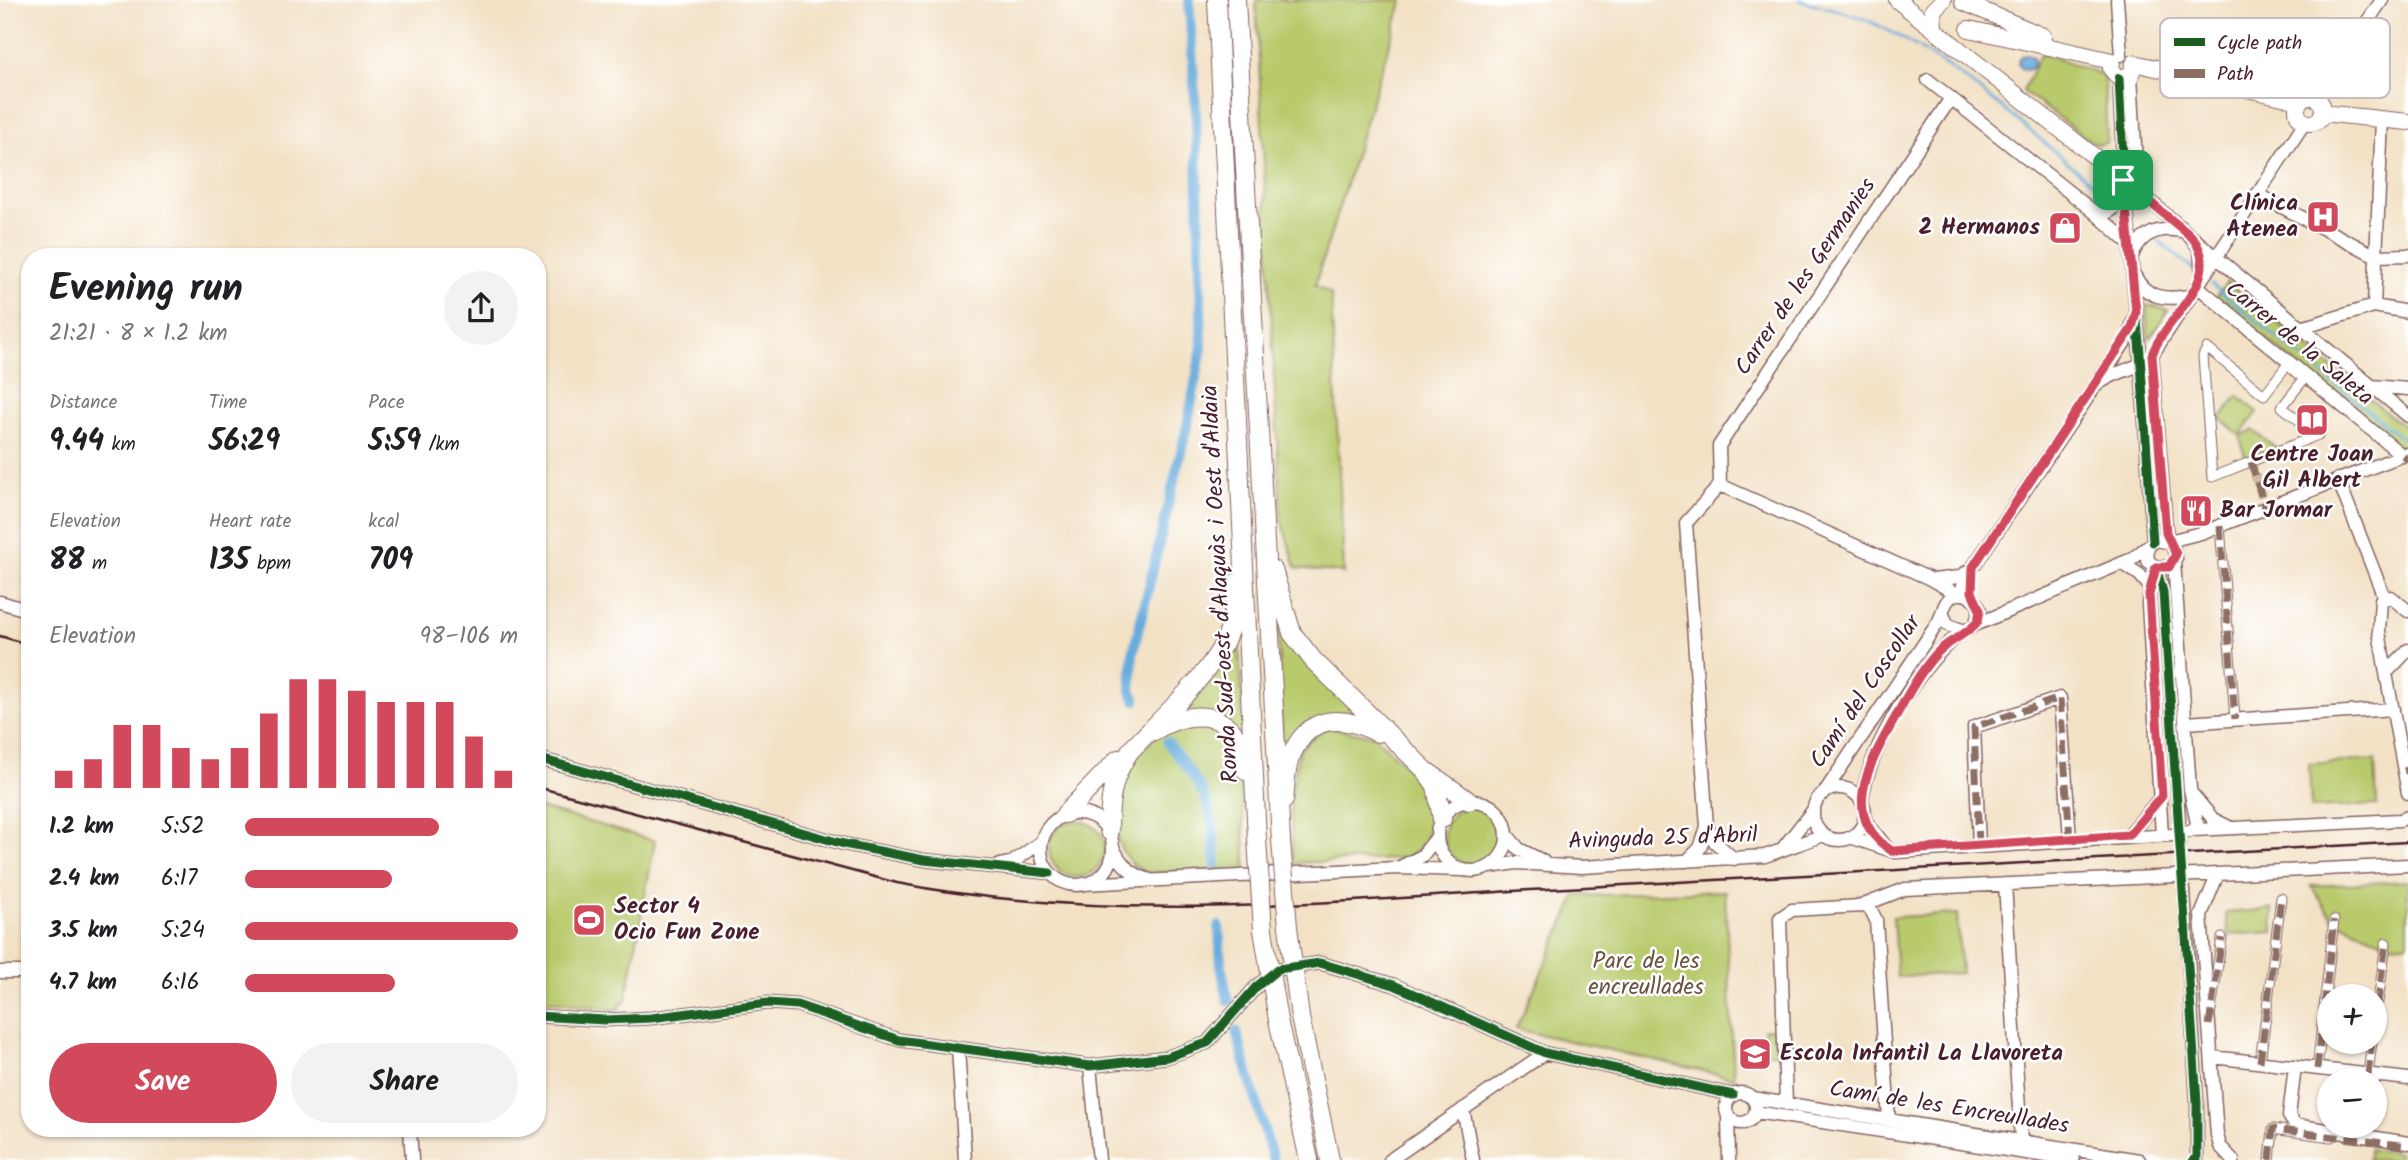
<!DOCTYPE html>
<html lang="en">
<head>
<meta charset="utf-8">
<style>
	body { margin:0; font-family:Kalam,sans-serif; background:#f2f2f2; color:#202124; height:100vh; display:flex; flex-direction:column; font-size:26px; white-space:nowrap }
	* { box-sizing:border-box; margin:0 }
	p { font-size:23px; color:#757577 }
	.icon { flex:none; width:38px; height:38px; fill:none; stroke:currentColor; stroke-width:2; stroke-linecap:round; stroke-linejoin:round }
	.map { position:relative; flex:1; overflow:hidden }
	.side { position:absolute; left:21px; top:248px; width:525px; height:889px; display:flex; flex-direction:column; background:#fff; border-radius:28px; box-shadow:0 2px 5px #0004 }
	.side>* { flex:none }
	.controls { position:absolute; left:2317px; top:984px; display:grid; gap:14px }
	.controls a { display:grid; place-items:center; width:70px; height:70px; border-radius:50%; background:#fff; box-shadow:0 2px 5px #0004; font-size:35px }
	.pin { position:absolute; display:grid; place-items:center; width:60px; height:60px; color:#fff; margin:-30px; border-radius:14px; box-shadow:0 4px 10px #0006 }
	.round { display:grid; place-items:center; flex:none; width:74px; height:74px; border-radius:37px; background:#f2f2f2 }
	.overview { display:flex; align-items:center; justify-content:space-between; height:119px; padding:0 28px }
	h1 { font-size:38px; font-weight:600; line-height:52px }
	.metrics { display:grid; grid-template-columns:repeat(3,1fr); gap:10px; height:119px; padding:7px 28px }
	.metrics div { display:grid; align-content:center }
	.metrics b { font-size:30px; font-weight:600 }
	.metrics small { font-size:19px; font-weight:400 }
	.metrics p { font-size:19px }
	.chart { height:196px; padding:14px 28px }
	.chart p { display:flex; justify-content:space-between }
	.chart svg { width:100%; height:126px; margin-top:7px; stroke:#d1495b; stroke-width:6 }
	.primary-button { display:flex; gap:14px; margin-top:auto; padding:14px 28px }
	.primary-button a { flex:1; height:80px; border-radius:42px; background:#d1495b; color:#fff; font-size:28px; font-weight:600; line-height:80px; text-align:center }
	.primary-button a+a { background:#f2f2f2; color:#202124 }
	ul { padding:0 28px; list-style:none; font-size:23px }
	li { display:grid; grid-template-columns:112px 84px 1fr; align-items:center; height:52px }
	li i { height:18px; border-radius:9px; background:#d1495b }
	.map>svg:first-child { display:block }
	.green { fill:#b9ca6d; stroke:#82744c; stroke-width:2 }
	.water { fill:#68acdd; stroke:#596684; stroke-width:2 }
	.lines { fill:none; stroke-linecap:round; stroke-linejoin:round }
	.stream { stroke:#68acdd; stroke-width:2.5 }
	.canal { stroke:#68acdd; stroke-width:10 }
	.pedestrian-tunnel { stroke:#d0baa6; stroke-width:9; stroke-dasharray:9 4.5; stroke-linecap:butt }
	.minor-tunnel { stroke:#d0baa6; stroke-width:12; stroke-dasharray:12 6; stroke-linecap:butt }
	.pedestrian-casing { stroke:#856361; stroke-width:11 }
	.minor-casing { stroke:#856361; stroke-width:15 }
	.tertiary-casing { stroke:#856361; stroke-width:18 }
	.secondary-casing { stroke:#856361; stroke-width:20 }
	.pedestrian { stroke:#fff; stroke-width:9 }
	.minor { stroke:#fff; stroke-width:12 }
	.tertiary { stroke:#fff; stroke-width:16 }
	.secondary { stroke:#fff; stroke-width:18 }
	.rail { stroke:#4a1f2b; stroke-width:2.5 }
	.secondary-bridge-casing { stroke:#856361; stroke-width:20; stroke-linecap:butt }
	.secondary-bridge { stroke:#fff; stroke-width:18 }
	.quiet { stroke:#8d6e63; stroke-width:7; stroke-dasharray:14 7; stroke-linecap:butt }
	.cycleway-casing { stroke:#fff; stroke-width:13 }
	.cycleway { stroke:#1b5e20; stroke-width:9 }
	.route-casing { stroke:#fff; stroke-width:14 }
	.route { stroke:#d1495b; stroke-width:9 }
	.labels { text-anchor:middle; dominant-baseline:central; stroke-width:5; stroke-linejoin:round; paint-order:stroke }
	.poi-label { font-size:23px; font-weight:bold; fill:#4a1f2b; stroke:#fff; text-anchor:start }
	.street-label { font-size:23px; fill:#4a1f2b; stroke:#fff }
	.park-label { font-size:23px; fill:#6b523f; stroke:#fff }
	.key { fill:#fff; stroke:#c9bcbf; stroke-width:2 }
	.key-label { font-size:19px; fill:#4a1f2b }
</style>
</head>
<body>
<div class="map">
<svg width="2408" height="1160" viewBox="0 0 2408 1160">
	<rect width="100%" height="100%" fill="#fff"/>
	<filter id="ink" filterUnits="userSpaceOnUse"><feTurbulence type="fractalNoise" baseFrequency=".0143" numOctaves="2"/><feDisplacementMap in="SourceGraphic" scale="14" xChannelSelector="R" yChannelSelector="G"/><feConvolveMatrix kernelMatrix="1 2 1 2 8 2 1 2 1" color-interpolation-filters="sRGB"/></filter>
	<filter id="wash" filterUnits="userSpaceOnUse"><feTurbulence type="fractalNoise" baseFrequency=".00686" numOctaves="4" result="noise"/><feDisplacementMap in="SourceGraphic" scale="28" xChannelSelector="R" yChannelSelector="G"/><feGaussianBlur stdDeviation="1.57" result="paint"/><feColorMatrix in="noise" values="0 0 0 0 0 0 0 0 0 0 0 0 0 0 0 0 0 1.4 0 .05"/><feComposite in="paint" operator="in"/></filter>
	<g filter="url(#wash)">
		<rect width="100%" height="100%" fill="#f2e1c5"/>
		<!-- green -->
		<path class="green" d="M1256,0h147l-88,285 16,9 13,279 -48,-5 -15,-49z
			M2041,53l63,23 3,66 -7,3 -7,-2 -70,-52z
			M2227,282l181,148v25l-192,-157z
			M2146,305l22,5 -17,28 -3,-1z
			M2238,396l20,16 -18,23 -20,-17z
			M2253,430l25,20 -32,11 -6,-25z
			M1277,611l91,107 -28,-4 -57,47z
			M1238,621l6,117 -63,-27z
			M1199,721l29,14 12,32 6,101 -98,5c-41,-13 -39,-76 -20,-107 7,-11 29,-32 40,-37 10,-4 22,-5 31,-8z
			M1326,727l48,9 45,42 10,14 5,14 -8,31 -7,12 -10,7 -12,3 -104,4 -3,-64 9,-49z
			M2375,760l2,45 -66,3 -2,-44z
			M1444 836a29 29 0 1 1 58 0a29 29 0 1 1-58 0Z
			M537,807l118,34 -29,159 -9,10 -80,-11z
			M1049 849a28 28 0 1 1 56 0a28 28 0 1 1-56 0Z
			M2408,881v63l-22,-1 -52,-23 -23,-34z
			M1725,891l9,187 -218,-49 60,-133z
			M2272,909l1,23 -45,3 -2,-22z
			M1957,914l4,59 -64,4 -4,-60z
			M1764,1029h10l2,24h-11z
			M2370,1149l29,4 -1,7h-30z"/>
		<!-- water -->
		<path class="water" d="M2018 62a8 8 0 1 1 16 0a8 8 0 1 1-16 0Z"/>
		<g class="lines">
			<!-- stream -->
			<path class="stream" d="M1800,0c24,7 49,12 71,22 88,41 162,113 236,173
				M2158,240l36,30
				M2211,284l197,159"/>
			<!-- canal -->
			<path class="canal" d="M1136,700l-5,-9 2,-38 55,-231 14,-75 -6,-233 -7,-114
				M1167,742c39,50 46,58 49,123
				M1219,926l2,39 7,36
				M1236,1031l37,129"/>
		</g>
	</g>
	<g filter="url(#ink)">
		<g class="lines">
			<!-- pedestrian-tunnel -->
			<path class="pedestrian-tunnel" d="M2251,462l14,46"/>
			<!-- minor-tunnel -->
			<path class="minor-tunnel" d="M2179,824l5,66"/>
			<defs>
				<path id="pedestrian" d="M2207,348l57,47 23,-30 17,14 -22,28 36,28 -106,42 -9,-121z
					M2220,526l15,193
					M2211,1010l11,-72
					M2375,1024l11,-81
					M2260,1062l21,-164
					M2317,1069l17,-149
					M2368,1075l4,-34
					M2270,1160l3,-31 58,8"/>
				<path id="minor" d="M2117,0l4,55
					M2131,75l5,88 6,32
					M2119,78l5,102 17,184 12,178
					M1928,80l165,131 38,34
					M2315,98l67,-98
					M2138,191l47,40
					M2257,194l119,62 32,-1
					M2093,211l16,1 18,-13
					M2192,237l216,179
					M2132,256c9,-25 30,-30 54,-24l14,17 2,29
					M2135,276c11,23 32,24 54,20
					M2197,286l206,170
					M2374,306l8,-187
					M2301,328l73,-22 34,6
					M2152,355l15,185
					M2097,385c17,-15 40,-14 55,-30l153,-233
					M2372,386l36,3
					M2338,479l46,118
					M1720,485l-1,-39 232,-348
					M1720,485l208,93 29,16
					M2169,541l32,-8 205,-79
					M2174,561l16,228 7,34 -3,7
					M2122,563l18,12 10,12
					M2156,567l-8,36 14,232
					M2157,570l6,22 16,228
					M1933,580l26,-3 13,-8
					M1959,594l14,-27 156,-231 5,-17
					M0,602l30,9
					M2408,611l-17,-14 -10,3 -2,31 7,42 22,-23
					M1975,625l157,-66 24,-19 16,3 4,15 -7,9h-13l-8,-6 -1,-12
					M2386,673l22,120
					M2186,723l207,-14
					M537,758l307,86 80,16 126,13
					M1813 814a26 26 0 1 1 52 0a26 26 0 1 1-52 0Z
					M1824,793l113,-169c5,-7 5,-14 9,-21 10,-17 30,-8 34,7l-5,15 -10,6 -17,-6 -5,-10
					M2193,795l20,24 18,9
					M1437 836a35 35 0 1 1 70 0a35 35 0 1 1-70 0Z
					M1862,801c4,-48 60,-145 103,-170
					M1041 849a36 36 0 1 1 72 0a36 36 0 1 1-72 0Z
					M1864,819l22,28
					M1707,827l8,15 19,17
					M2129,835l32,-38
					M1508,836l11,13 24,12
					M1850,837l45,15 277,-17 22,-5 206,-10 8,-3
					M1979,845l-5,-118 86,-29 10,141
					M1113,847c8,18 19,28 37,33
					M1783,848l31,-39
					M1687,861l13,-13 7,-21 -21,-304 34,-38
					M1000,865l13,-3 28,-20
					M1400,867l22,-11 15,-19
					M1490,867l26,-4 66,4 183,-11 59,-21
					M2217,876l-16,39 16,220 3,11 13,14
					M1083,884l314,-16 65,2
					M2005,884l16,257
					M2184,890l13,212v57
					M1861,906l44,-17 503,-24
					M0,972h30
					M537,1016l67,4 47,-2 117,-15 29,2 102,35 191,26 77,-9 40,-14 49,-56 22,-18 42,-6 74,22 151,68 188,42
					M958,1048l7,112
					M2212,1057l196,22
					M1090,1066l9,94
					M2295,1066l-6,50 6,9 113,18
					M1726 1108a15 15 0 1 1 30 0a15 15 0 1 1-30 0Z
					M1752,1098l387,62
					M1786,1104l-6,-186 12,-8 69,-4 9,2 6,12 13,200
					M1463,1109l10,51
					M1755,1112l318,48
					M1728,1116l1,44
					M410,1129l2,31
					M1390,1160l155,-107"/>
				<path id="tertiary" d="M1897,0l227,180
					M1963,2l80,34
					M1934,29l-1,-19 10,-10
					M1969,29l143,32
					M2112,61l-1,8 8,9 12,-3 3,-12
					M2134,63l166,38
					M2297 110a13 13 0 1 1 26 0a13 13 0 1 1-26 0Z
					M2322,113l86,9"/>
				<path id="secondary" d="M1217,0l40,840
					M1236,0l45,841
					M1273,570l19,63 21,27 112,110 44,31
					M1154,731c44,-27 88,-18 92,40
					M1427,773l9,13 6,33
					M1284,800c2,-14 1,-32 7,-44 18,-43 52,-41 87,-23
					M1065,814l53,-55
					M1109,831c0,-31 3,-54 21,-80 31,-33 72,-68 94,-108 9,-18 11,-40 12,-60
					M1300,1017l30,143
					M1278,1020l31,140"/>
			</defs>
			<!-- pedestrian casing -->
			<use href="#pedestrian" class="pedestrian-casing"/>
			<!-- minor casing -->
			<use href="#minor" class="minor-casing"/>
			<!-- tertiary casing -->
			<use href="#tertiary" class="tertiary-casing"/>
			<!-- secondary casing -->
			<use href="#secondary" class="secondary-casing"/>
			<!-- pedestrian -->
			<use href="#pedestrian" class="pedestrian"/>
			<!-- minor -->
			<use href="#minor" class="minor"/>
			<!-- tertiary -->
			<use href="#tertiary" class="tertiary"/>
			<!-- secondary -->
			<use href="#secondary" class="secondary"/>
			<!-- rail -->
			<path class="rail" d="M0,636l30,9
				M537,787l360,96c215,42 435,18 652,6 287,-16 573,-32 859,-47"/>
			<defs>
				<path id="secondary-bridge" d="M1257,840l6,90 15,90
					M1281,841l7,86 12,90"/>
			</defs>
			<!-- secondary-bridge casing -->
			<use href="#secondary-bridge" class="secondary-bridge-casing"/>
			<!-- secondary-bridge -->
			<use href="#secondary-bridge" class="secondary-bridge"/>
			<!-- quiet -->
			<path class="quiet" d="M2403,456l5,4
				M2251,462l14,46
				M2220,526l15,193
				M2404,771l4,-1
				M1979,845l-5,-118 86,-29 10,141
				M2375,1024l11,-81
				M2209,1025l13,-87
				M2260,1062l21,-164
				M2317,1069l17,-149
				M2368,1075l4,-34
				M2270,1160l3,-31 135,17"/>
			<defs>
				<path id="cycleway" d="M2119,78l5,102 17,184 12,178
					M2156,567l7,25 34,510v57l-4,1
					M537,758l307,86 80,16 126,13
					M537,1016l67,4 47,-2 117,-15 29,2 102,35 191,26 77,-9 40,-14 49,-56 22,-18 42,-6 74,22 151,68 188,42"/>
			</defs>
			<!-- cycleway casing -->
			<use href="#cycleway" class="cycleway-casing"/>
			<!-- cycleway -->
			<use href="#cycleway" class="cycleway"/>
		</g>
	</g>
	<g class="lines" filter="url(#ink)">
		<defs>
			<path id="route" d="M2123,180l69,57c34,42 -27,79 -40,118l14,178 10,21 -7,13h-13l-7,27 13,202 -33,39 -237,16c-55,-35 -21,-90 3,-133 12,-22 24,-45 41,-64 12,-14 32,-19 42,-33l2,-11 -8,-18 1,-25 159,-239 4,-16z"/>
		</defs>
		<!-- route casing -->
		<use href="#route" class="route-casing"/>
		<!-- route -->
		<use href="#route" class="route"/>
	</g>
	<!-- icons -->
	<defs>
		<symbol id="hospital-square" viewBox="-11 -11 22 22"><rect x="-9" y="-9" width="18" height="18" rx="4" fill="#d1495b" stroke="#fff"/><path d="M-5-5h3v3.5h4V-5h3V5h-3V1.5h-4V5h-3Z" fill="#fff"/></symbol>
		<symbol id="shop-square" viewBox="-11 -11 22 22"><rect x="-9" y="-9" width="18" height="18" rx="4" fill="#d1495b" stroke="#fff"/><path d="M-5-2.5h2.3a2.7 3.5 0 0 1 5.4 0H5L5.5 6h-11ZM-1.5-2.5h3a1.5 2.3 0 0 0-3 0Z" fill="#fff"/></symbol>
		<symbol id="library-square" viewBox="-11 -11 22 22"><rect x="-9" y="-9" width="18" height="18" rx="4" fill="#d1495b" stroke="#fff"/><path d="M-6-4Q-3-5.5-.7-3.5V5Q-3 3-6 4ZM6-4Q3-5.5 .7-3.5V5Q3 3 6 4Z" fill="#fff"/></symbol>
		<symbol id="restaurant-square" viewBox="-11 -11 22 22"><rect x="-9" y="-9" width="18" height="18" rx="4" fill="#d1495b" stroke="#fff"/><path d="M-5-6h1v4h1v-4h1v4h1v-4h1v5L-1.5 .5V6h-2V.5L-5-1ZM5-6V6H3V1.5H1.5Q1.5-4 5-6Z" fill="#fff"/></symbol>
		<symbol id="stadium-square" viewBox="-11 -11 22 22"><rect x="-9" y="-9" width="18" height="18" rx="4" fill="#d1495b" stroke="#fff"/><path d="M0-5a6.5 5 0 1 0 0 10a6.5 5 0 1 0 0-10ZM-3.5-1.8h7v3.6h-7Z" fill="#fff"/></symbol>
		<symbol id="school-square" viewBox="-11 -11 22 22"><rect x="-9" y="-9" width="18" height="18" rx="4" fill="#d1495b" stroke="#fff"/><path d="M0-5L7-2L0 1L-7-2ZM-4 1L0 2.5L4 1V4Q0 6-4 4Z" fill="#fff"/></symbol>
	</defs>
	<g fill-rule="evenodd">
		<use href="#hospital-square" x="2304" y="198" width="38" height="38"/>
		<use href="#shop-square" x="2046" y="209" width="38" height="38"/>
		<use href="#library-square" x="2293" y="401" width="38" height="38"/>
		<use href="#restaurant-square" x="2177" y="492" width="38" height="38"/>
		<use href="#stadium-square" x="570" y="901" width="38" height="38"/>
		<use href="#school-square" x="1736" y="1035" width="38" height="38"/>
	</g>
	<g class="labels">
		<!-- poi labels -->
		<g class="poi-label">
			<text x="2298" y="204" text-anchor="end">Clínica<tspan x="2298" dy="26">Atenea</tspan></text>
			<text x="2040" y="228" text-anchor="end">2 Hermanos</text>
			<text x="2312" y="455" text-anchor="middle">Centre Joan<tspan x="2312" dy="26">Gil Albert</tspan></text>
			<text x="2220" y="511">Bar Jormar</text>
			<text x="614" y="907">Sector 4<tspan x="614" dy="26">Ocio Fun Zone</tspan></text>
			<text x="1780" y="1054">Escola Infantil La Llavoreta</text>
		</g>
		<!-- street labels -->
		<g class="street-label">
			<text transform="translate(1806 277) rotate(-56)">Carrer de les Germanies</text>
			<text transform="translate(2299 344) rotate(39)">Carrer de la Saleta</text>
			<text transform="translate(1221 584) rotate(-93)">Ronda Sud-oest d'Alaquàs i Oest d'Aldaia</text>
			<text transform="translate(1866 692) rotate(-56)">Camí del Coscollar</text>
			<text transform="translate(1663 839) rotate(-2)">Avinguda 25 d'Abril</text>
			<text transform="translate(1949 1108) rotate(9)">Camí de les Encreullades</text>
		</g>
		<!-- park labels -->
		<g class="park-label">
			<text x="1646" y="962">Parc de les<tspan x="1646" dy="26">encreullades</tspan></text>
		</g>
	</g>
	<!-- legend -->
	<rect x="2160" y="18" width="230" height="80" rx="10" class="key"/>
	<rect x="2174" y="38" width="31" height="8" fill="#1b5e20"/>
	<rect x="2174" y="69" width="31" height="9" fill="#8d6e63"/>
	<g class="key-label">
		<text x="2217" y="49">Cycle path</text>
		<text x="2217" y="80">Path</text>
	</g>
</svg>
<div class="controls">
<a>+</a>
<a>−</a>
</div>
<div class="pin" style="left:2123px;top:180px;background:#1e9e55"><svg class="icon" aria-label="arrive" viewBox="0 0 24 24"><path d="M6 21V4h12l-3 4 3 4H6"/></svg></div>
<section class="side">
<div class="overview"><div><h1>Evening run</h1><p>21:21 · 8 × 1.2 km</p></div><a class="round"><svg class="icon" aria-label="share" viewBox="0 0 24 24"><path d="M12 15V3M7 8l5-5 5 5M5 13v7h14v-7"/></svg></a></div>
<div class="metrics">
<div><p>Distance</p><b>9.44<small> km</small></b></div>
<div><p>Time</p><b>56:29</b></div>
<div><p>Pace</p><b>5:59<small> /km</small></b></div>
</div>
<div class="metrics">
<div><p>Elevation</p><b>88<small> m</small></b></div>
<div><p>Heart rate</p><b>135<small> bpm</small></b></div>
<div><p>kcal</p><b>709</b></div>
</div>
<div class="chart"><p><span>Elevation</span>98–106 m</p>
<svg viewBox="0 0 160 44" preserveAspectRatio="none"><path d="M5 44V38M15 44V34M25 44V22M35 44V22M45 44V30M55 44V34M65 44V30M75 44V18M85 44V6M95 44V6M105 44V10M115 44V14M125 44V14M135 44V14M145 44V26M155 44V38"/></svg>
</div>
<ul>
<li><b>1.2 km</b>5:52<i style="width:71%"></i></li>
<li><b>2.4 km</b>6:17<i style="width:54%"></i></li>
<li><b>3.5 km</b>5:24<i style="width:100%"></i></li>
<li><b>4.7 km</b>6:16<i style="width:55%"></i></li>
</ul>
<div class="primary-button"><a>Save</a><a>Share</a></div>
</section>
</div>
</body>
</html>
